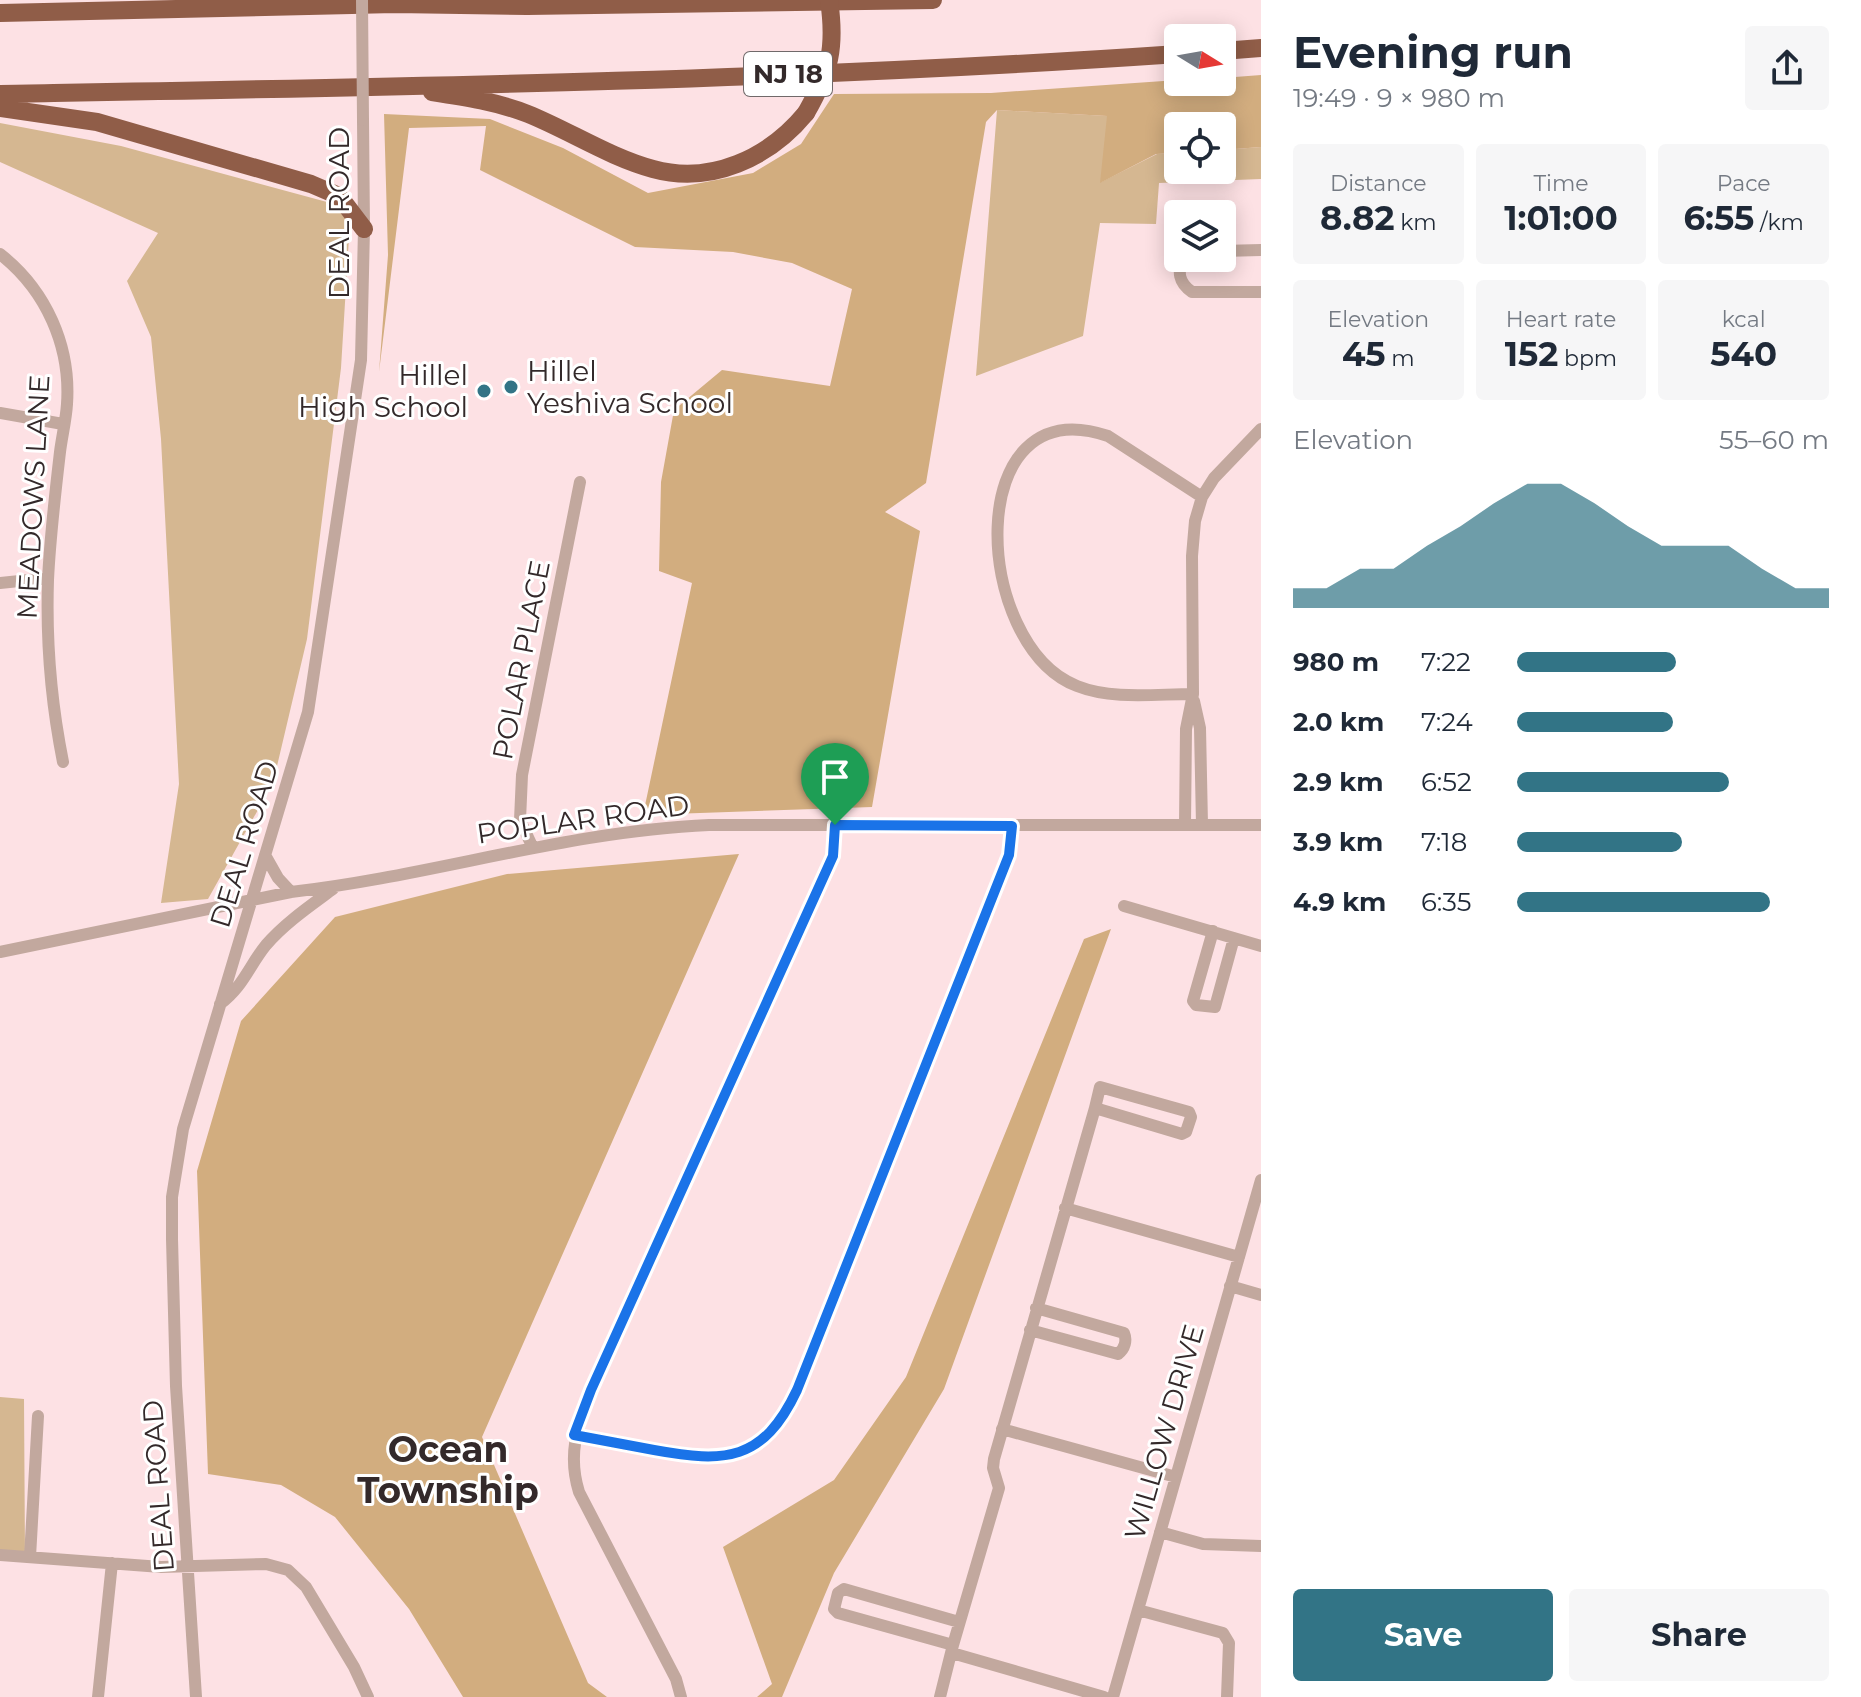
<!DOCTYPE html>
<html lang="en">
<head>
<meta charset="utf-8">
<style>
	body { margin:0; font-family:Montserrat,sans-serif; background:#f6f6f7; color:#1f2937; height:100vh; display:flex; flex-direction:column; font-size:30px; white-space:nowrap }
	* { box-sizing:border-box; margin:0 }
	p { font-size:26px; color:#747a83 }
	.icon { flex:none; width:44px; height:44px; fill:none; stroke:currentColor; stroke-width:2; stroke-linecap:round; stroke-linejoin:round }
	.map { position:relative; flex:1; overflow:hidden }
	.sheet { display:flex; flex-direction:column; background:#fff; width:600px }
	.sheet>* { flex:none }
	.needle { width:52px; rotate:101deg }
	.buttons { position:absolute; left:1164px; top:24px; display:grid; gap:16px }
	.buttons a { display:grid; place-items:center; width:72px; height:72px; border-radius:8px; background:#fff; box-shadow:0 4px 20px #0003; font-size:40px }
	.pin { position:absolute; display:grid; place-items:center; width:68px; height:68px; color:#fff; margin:-82px -34px; border-radius:50% 50% 50% 0; rotate:-45deg; box-shadow:0 0 8px #0007 }
	.pin .icon { rotate:45deg }
	.round { display:grid; place-items:center; flex:none; width:84px; height:84px; border-radius:8px; background:#f6f6f7 }
	.summary { display:flex; align-items:center; justify-content:space-between; height:136px; padding:0 32px }
	h1 { font-size:44px; font-weight:700; line-height:60px }
	.metrics { display:grid; grid-template-columns:repeat(3,1fr); gap:12px; height:136px; padding:8px 32px }
	.metrics div { display:grid; align-content:center; border-radius:8px; background:#f6f6f7; text-align:center }
	.metrics b { font-size:34px; font-weight:700 }
	.metrics small { font-size:22px; font-weight:400 }
	.metrics p { font-size:22px }
	.chart { height:224px; padding:16px 32px }
	.chart p { display:flex; justify-content:space-between }
	.chart svg { width:100%; height:144px; margin-top:8px; fill:#327486; opacity:.7 }
	.primary-button { display:flex; gap:16px; margin-top:auto; padding:16px 32px }
	.primary-button a { flex:1; height:92px; border-radius:8px; background:#327486; color:#fff; font-size:32px; font-weight:700; line-height:92px; text-align:center }
	.primary-button a+a { background:#f6f6f7; color:#1f2937 }
	ul { padding:0 32px; list-style:none; font-size:26px }
	li { display:grid; grid-template-columns:128px 96px 1fr; align-items:center; height:60px }
	li i { height:20px; border-radius:10px; background:#327486 }
	main { display:flex; flex:1; min-height:0 }
	.map>svg:first-child { display:block }
	.green { fill:#d5b791 }
	.forest { fill:#d2ad7f }
	.lines { fill:none; stroke-linecap:round; stroke-linejoin:round }
	.minor { stroke:#c2a89e; stroke-width:12 }
	.highway { stroke:#905d48; stroke-width:18 }
	.minor-bridge { stroke:#c2a89e; stroke-width:12 }
	.highway-bridge { stroke:#905d48; stroke-width:18 }
	.route-casing { stroke:#fff; stroke-width:16 }
	.route { stroke:#1a73e8; stroke-width:10 }
	.poi-dot { fill:#327486; stroke:#fff; stroke-width:3 }
	.labels { text-anchor:middle; dominant-baseline:central; stroke-width:6; stroke-linejoin:round; paint-order:stroke }
	.shield { fill:#fff; stroke:#70696a; stroke-width:2 }
	.shield-label { font-size:26px; font-weight:bold; fill:#33292a }
	.street-label { font-size:28px; fill:#33292a; stroke:#fff }
	.poi-label { font-size:28px; fill:#33292a; stroke:#fff; text-anchor:start }
	.district-label { font-size:36px; font-weight:bold; fill:#33292a; stroke:#fff }
</style>
</head>
<body>
<main>
<div class="map">
<svg width="1261" height="1697" viewBox="0 0 1261 1697">
	<rect width="100%" height="100%" fill="#fde1e4"/>
	<!-- green -->
	<path class="green" d="M997,110l111,6 -7,66 56,-28 21,-1v17h44v-20l39,-3v32l-102,4 -3,41 -56,-1 -17,113 -107,40z
		M0,123l121,23 217,59 12,16 -9,147 -34,271 -34,144 -65,116 -47,4 18,-119 -18,-345 -10,-102 -24,-56 31,-48 -158,-71z
		M0,1397l24,2 1,157h-25z"/>
	<!-- forest -->
	<path class="forest" d="M1261,75v72l-39,3v-24h-44v27l-22,1 -56,29 7,-67 -110,-6 -11,12 -60,361 -41,29 35,19 -48,276 -229,8 49,-232 -33,-12 2,-89 13,-72 48,-40 108,16 22,-97 -60,-26 -59,-11 -98,-5 -155,-77 6,-44 -77,2 -30,244 9,-117 -4,-141 106,5 73,29 85,45 105,-20 48,-29 33,-50 157,-1 187,-13 44,2v-4z
		M739,854l-257,583 106,246 19,14h-144l-54,-88 -74,-92 -54,-32 -73,-11 -11,-303 44,-150 94,-104 172,-43z
		M1111,929l-167,460 -110,184 -52,124h-25l15,-13 -49,-137 111,-67 72,-103 178,-438z"/>
	<g class="lines">
		<!-- minor -->
		<path class="minor" d="M1222,251l39,-1
			M0,254c46,36 71,92 67,150 -1,16 -5,32 -7,48 -5,43 -10,85 -12,128 -2,61 3,122 15,182
			M1185,258c-9,13 -6,25 7,34h69
			M0,413l63,11
			M0,583l48,-5
			M1193,694c-38,0 -81,6 -116,-8 -105,-41 -117,-300 31,-250l94,61
			M1194,701l6,27 2,96
			M1185,825l1,-96 7,-35 -1,-138 3,-35 7,-24 12,-19 47,-49
			M532,846l-12,-26 2,-45 58,-293
			M265,855l13,23 13,14
			M1124,906l137,40
			M1213,931l-20,70 3,4 19,2 19,-69
			M0,952l291,-60c141,-16 276,-61 418,-67h552
			M220,1004c23,-17 29,-38 46,-59 19,-22 44,-39 67,-56
			M1100,1087l89,25 2,5 -5,15 -4,2 -87,-26z
			M1065,1208l174,49
			M1230,1286l31,9
			M1030,1330l88,24c7,-5 9,-14 6,-21l-88,-25
			M1002,1429l174,48
			M574,1435c27,5 53,10 80,15 71,13 109,12 143,-60l212,-535 3,-29
			M1160,1532l43,12 58,2
			M0,1555l161,12 105,-3 22,6 18,17 48,80 14,30
			M30,1557l8,-141
			M1138,1610l85,23 6,10 -2,54
			M953,1645l-115,-32 -4,-4 4,-16 6,-4 115,33
			M952,1653l152,44
			M98,1697l14,-134
			M196,1697l-20,-311 -4,-147v-42l11,-68 125,-417 53,-352 3,-131 -1,-109
			M681,1697l-5,-18 -97,-187c-12,-39 -1,-66 12,-102l242,-534 2,-31
			M940,1697l13,-52 46,-157 -6,-20 1,-9 101,-351
			M1113,1697l148,-517"/>
		<!-- highway -->
		<path class="highway" d="M0,13l395,-9 132,2 406,-6
			M1222,51l39,-3
			M432,92c33,5 66,10 96,22 42,17 81,43 125,55 58,16 116,-11 153,-56
			M0,94c393,-7 786,-13 1178,-40
			M0,108l97,14 214,62 28,12 25,33"/>
		<!-- minor-bridge -->
		<path class="minor-bridge" d="M362,0l1,120"/>
		<!-- highway-bridge -->
		<path class="highway-bridge" d="M806,113c24,-42 30,-65 23,-113"/>
	</g>
	<g class="lines">
		<defs>
			<path id="route" d="M835,825l177,1 -3,29 -212,535c-34,72 -72,73 -143,60 -27,-5 -53,-10 -80,-15l17,-45 242,-534z"/>
		</defs>
		<!-- route casing -->
		<use href="#route" class="route-casing"/>
		<!-- route -->
		<use href="#route" class="route"/>
	</g>
	<!-- markers -->
	<g class="poi-dot">
		<circle cx="511" cy="387" r="8"/>
		<circle cx="484" cy="391" r="8"/>
	</g>
	<g class="labels">
		<!-- shield labels -->
		<rect class="shield" x="744" y="52" width="88" height="44" rx="6"/>
		<g class="shield-label">
			<text x="788" y="74">NJ 18</text>
		</g>
		<!-- street labels -->
		<g class="street-label">
			<text transform="translate(339 213) rotate(-90)">DEAL ROAD</text>
			<text transform="translate(33 497) rotate(-87)">MEADOWS LANE</text>
			<text transform="translate(521 660) rotate(-79)">POLAR PLACE</text>
			<text transform="translate(583 819) rotate(-8)">POPLAR ROAD</text>
			<text transform="translate(244 844) rotate(-73)">DEAL ROAD</text>
			<text transform="translate(1164 1432) rotate(-74)">WILLOW DRIVE</text>
			<text transform="translate(158 1486) rotate(-94)">DEAL ROAD</text>
		</g>
		<!-- poi labels -->
		<g class="poi-label">
			<text x="527" y="371">Hillel<tspan x="527" dy="32">Yeshiva School</tspan></text>
			<text x="468" y="375" text-anchor="end">Hillel<tspan x="468" dy="32">High School</tspan></text>
		</g>
		<!-- district labels -->
		<g class="district-label">
			<text x="448" y="1449">Ocean<tspan x="448" dy="41">Township</tspan></text>
		</g>
	</g>
</svg>
<div class="buttons">
<a><svg class="needle" viewBox="-14 -14 28 28"><path d="M0-13l5 13h-10z" fill="#e53935"/><path d="M0 13l5-13h-10z" fill="#747a83"/></svg></a>
<a><svg class="icon" aria-label="locate" viewBox="0 0 24 24"><circle cx="12" cy="12" r="6"/><path d="M12 2v4M12 18v4M2 12h4M18 12h4"/></svg></a>
<a><svg class="icon" aria-label="layers" viewBox="0 0 24 24"><path d="M12 4l9 5-9 5-9-5zM3 14l9 5 9-5"/></svg></a>
</div>
<div class="pin" style="left:835px;top:825px;background:#1e9e55"><svg class="icon" aria-label="arrive" viewBox="0 0 24 24"><path d="M6 21V4h12l-3 4 3 4H6"/></svg></div>
</div>
<section class="sheet">
<div class="summary"><div><h1>Evening run</h1><p>19:49 · 9 × 980 m</p></div><a class="round"><svg class="icon" aria-label="share" viewBox="0 0 24 24"><path d="M12 15V3M7 8l5-5 5 5M5 13v7h14v-7"/></svg></a></div>
<div class="metrics">
<div><p>Distance</p><b>8.82<small> km</small></b></div>
<div><p>Time</p><b>1:01:00</b></div>
<div><p>Pace</p><b>6:55<small> /km</small></b></div>
</div>
<div class="metrics">
<div><p>Elevation</p><b>45<small> m</small></b></div>
<div><p>Heart rate</p><b>152<small> bpm</small></b></div>
<div><p>kcal</p><b>540</b></div>
</div>
<div class="chart"><p><span>Elevation</span>55–60 m</p>
<svg viewBox="0 0 160 44" preserveAspectRatio="none"><path d="M0 44V38L10 38L20 32L30 32L40 25L50 19L60 12L70 6L80 6L90 12L100 19L110 25L120 25L130 25L140 32L150 38L160 38V44z"/></svg>
</div>
<ul>
<li><b>980 m</b>7:22<i style="width:51%"></i></li>
<li><b>2.0 km</b>7:24<i style="width:50%"></i></li>
<li><b>2.9 km</b>6:52<i style="width:68%"></i></li>
<li><b>3.9 km</b>7:18<i style="width:53%"></i></li>
<li><b>4.9 km</b>6:35<i style="width:81%"></i></li>
</ul>
<div class="primary-button"><a>Save</a><a>Share</a></div>
</section>
</main>
</body>
</html>
